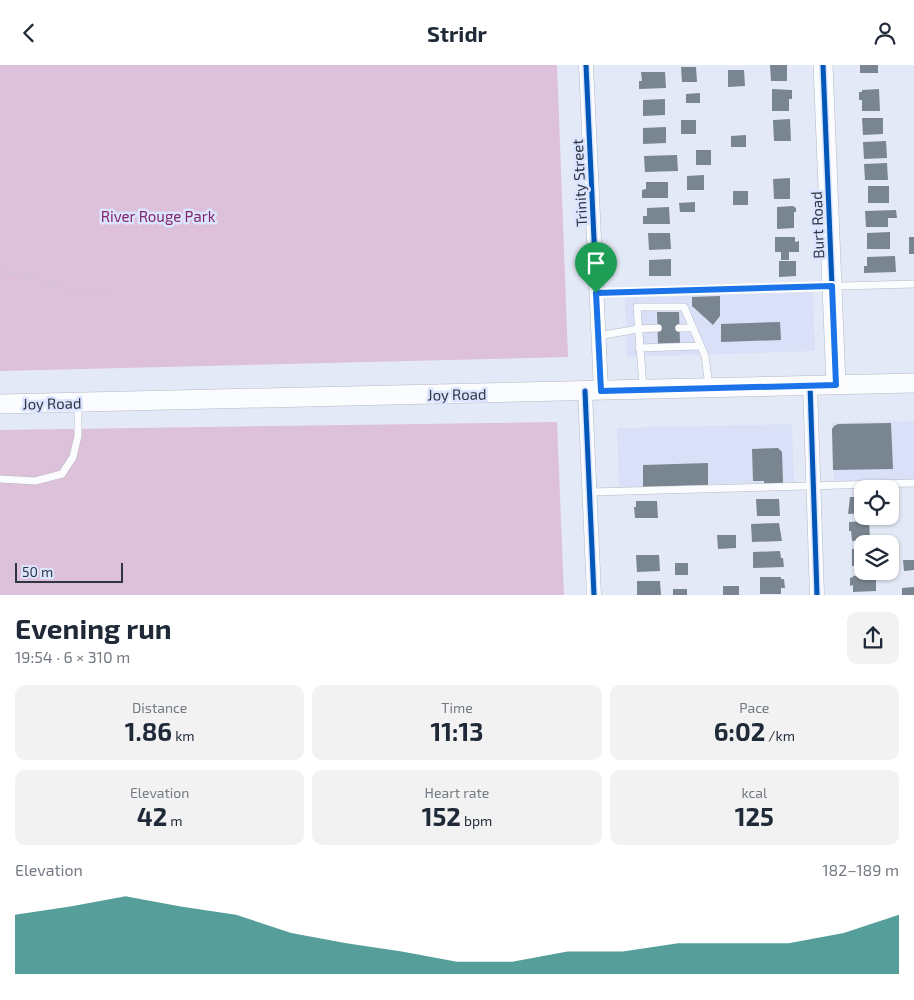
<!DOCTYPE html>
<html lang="en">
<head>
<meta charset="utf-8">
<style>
	body { margin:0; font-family:"Exo 2",sans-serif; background:#f2f2f3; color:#1f2937; height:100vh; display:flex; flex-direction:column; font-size:19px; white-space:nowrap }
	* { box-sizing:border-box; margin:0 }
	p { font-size:16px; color:#747a83 }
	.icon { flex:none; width:28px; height:28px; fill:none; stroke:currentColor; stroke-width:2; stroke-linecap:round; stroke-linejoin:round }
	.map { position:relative; height:530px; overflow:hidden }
	.sheet { display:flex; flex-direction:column; background:#fff; flex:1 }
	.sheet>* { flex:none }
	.tools { position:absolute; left:854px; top:415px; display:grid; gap:10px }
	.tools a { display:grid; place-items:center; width:45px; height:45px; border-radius:10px; background:#fff; box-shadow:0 1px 4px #0004; font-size:25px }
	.scale { position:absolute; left:15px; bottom:12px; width:108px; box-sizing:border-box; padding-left:5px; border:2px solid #313542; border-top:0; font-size:14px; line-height:18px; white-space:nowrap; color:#313542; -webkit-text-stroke:4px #dce5ff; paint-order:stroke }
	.pin { position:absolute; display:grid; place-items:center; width:42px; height:42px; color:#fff; margin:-51px -21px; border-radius:50% 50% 50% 0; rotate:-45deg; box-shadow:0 0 5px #0007 }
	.pin .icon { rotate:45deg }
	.round { display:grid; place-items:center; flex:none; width:52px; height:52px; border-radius:10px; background:#f2f2f3 }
	.head { display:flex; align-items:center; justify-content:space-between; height:85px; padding:0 15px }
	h1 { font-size:28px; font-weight:700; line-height:38px }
	.stats { display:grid; grid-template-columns:repeat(3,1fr); gap:8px; height:85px; padding:5px 15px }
	.stats div { display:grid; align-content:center; border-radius:10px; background:#f2f2f3; text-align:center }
	.stats b { font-size:25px; font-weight:700 }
	.stats small { font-size:14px; font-weight:400 }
	.stats p { font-size:14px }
	.chart { height:140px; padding:10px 15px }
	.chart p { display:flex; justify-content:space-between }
	.chart svg { width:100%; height:90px; margin-top:5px; fill:#0f766e; opacity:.7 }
	header { display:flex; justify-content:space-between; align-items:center; height:65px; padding:0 15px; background:#fff; font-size:22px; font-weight:700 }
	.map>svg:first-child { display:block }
	.built { fill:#d9e0f8 }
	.green { fill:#ddc0da }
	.building { fill:#798590 }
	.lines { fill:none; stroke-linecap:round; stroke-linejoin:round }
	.lane-casing { stroke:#b4b8c4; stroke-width:8 }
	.street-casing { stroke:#b4b8c4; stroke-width:15 }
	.secondary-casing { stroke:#b4b8c4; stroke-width:20 }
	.path { stroke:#c9cbd1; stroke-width:2.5; stroke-dasharray:1 4; stroke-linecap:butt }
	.lane { stroke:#fbfcfe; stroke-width:7 }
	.street { stroke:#fbfcfe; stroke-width:14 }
	.secondary { stroke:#fbfcfe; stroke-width:19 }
	.cycleway-casing { stroke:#dce5ff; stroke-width:8 }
	.cycleway { stroke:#0057b8; stroke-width:5 }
	.route-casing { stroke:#fff; stroke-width:10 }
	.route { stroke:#1a73e8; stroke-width:6 }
	.labels { text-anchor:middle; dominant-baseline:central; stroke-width:5; stroke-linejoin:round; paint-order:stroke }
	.street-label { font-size:15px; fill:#313542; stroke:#dce5ff }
	.park-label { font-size:15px; fill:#832767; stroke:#dce5ff }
</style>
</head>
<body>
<header><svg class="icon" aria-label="back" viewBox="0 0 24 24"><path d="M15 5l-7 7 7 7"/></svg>Stridr<svg class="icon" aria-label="person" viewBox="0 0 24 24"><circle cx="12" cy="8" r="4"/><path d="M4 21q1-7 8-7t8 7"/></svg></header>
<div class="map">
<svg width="914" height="530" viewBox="0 0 914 530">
	<rect width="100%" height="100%" fill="#e4e9f7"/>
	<!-- built -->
	<path class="built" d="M813,227l2,59 -188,6 -2,-59z
		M914,356v58l-80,2 -2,-58z
		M792,359l2,58 -175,5 -2,-59z"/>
	<!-- green -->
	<path class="green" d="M0,0h557l11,292 -568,14z
		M557,357l7,173h-564v-165z"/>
	<!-- building -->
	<path class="building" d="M770,0h17v16h-16z
		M860,0h18v8h-18z
		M681,2h15l1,15h-15z
		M728,5h16l1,16 -17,1z
		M641,7h24l1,16 -27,1v-8h3z
		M772,24l20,1v9h-3v12h-17z
		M879,24l1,22h-18v-11h-3v-8h3v-2z
		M700,28v10h-14v-9z
		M665,34v16l-22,1v-16z
		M862,53h21v16l-20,1z
		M790,54l1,22h-17l-1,-21z
		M681,55h15v14h-15z
		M666,62v16l-23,1v-16z
		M746,70v12h-15v-11z
		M886,76l1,17 -23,1 -1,-17z
		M696,85h15v15h-15z
		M677,90l1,16 -33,1 -1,-16z
		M887,98l1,17h-23l-1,-16z
		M704,110v15h-17v-14z
		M790,113v21h-16l-1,-20z
		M646,117h22v16h-26v-8l4,-1z
		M868,121h21v17h-21z
		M733,126h15v14h-15z
		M695,137v10h-15l-1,-9z
		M793,141l3,2v4h-2v16l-17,1v-22z
		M669,142l1,17h-27v-8h4v-8z
		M896,145l1,8h-9v9h-22l-1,-16z
		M890,167v17h-23v-16z
		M648,168h22l1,16 -22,1z
		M775,172h20v5l4,-1v11h-10v8h-8v-8h-6z
		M909,172h5v17h-5z
		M895,191l1,16 -32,1v-7h3v-9z
		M671,194v17h-22v-16z
		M779,196h17v15l-17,1z
		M720,231v20l-7,9 -21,-19v-9z
		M657,247h22l1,31 -22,1z
		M780,257l1,18 -60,2v-18z
		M891,358l2,46 -60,1 -1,-41 2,-3 4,-2z
		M778,383l4,4 1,31h-19v-2h-11l-1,-32z
		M708,398v22l-65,2v-22z
		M850,432h12v16l-14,1z
		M756,434h23l1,17h-23z
		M636,436h21l1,17h-23l-1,-11h2z
		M869,456l1,19 -18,1 -1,-10h-2v-9z
		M779,458l3,18 -30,1 -1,-18z
		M717,470h19v13l-18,1z
		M852,484h10v16l-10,1z
		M780,486l1,7h2l1,9 -31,1v-16z
		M636,490h23l1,16 -23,1z
		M903,495h11v10l-10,1z
		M675,498h13v12h-13z
		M876,510v16l-23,1v-7l-3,1v-8l3,-1v-1z
		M760,512h21v2h3l1,9h-4v6h-21z
		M637,516h23l1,14h-24z
		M723,521h16v9h-16z
		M914,522v8h-12v-7z
		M673,524h14v6h-14z"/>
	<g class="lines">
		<defs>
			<path id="lane" d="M597,228l317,-9
				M679,263h14l12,28 4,30
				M598,271l40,-7 20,-1
				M639,283l61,-2
				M643,322l-6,-80h47l9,21
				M0,414l35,2 27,-7 11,-17 5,-21v-34
				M591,427l323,-9"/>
			<path id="street" d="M586,0l15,326
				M810,320l7,210
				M585,326l9,204"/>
			<path id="secondary" d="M823,0l13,320
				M0,339l914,-21"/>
		</defs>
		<!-- lane casing -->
		<use href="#lane" class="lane-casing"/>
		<!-- street casing -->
		<use href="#street" class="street-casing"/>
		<!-- secondary casing -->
		<use href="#secondary" class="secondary-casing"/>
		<!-- path -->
		<path class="path" d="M0,207c21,0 37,8 57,14 17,5 36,7 54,6"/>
		<!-- lane -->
		<use href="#lane" class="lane"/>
		<!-- street -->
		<use href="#street" class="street"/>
		<!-- secondary -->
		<use href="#secondary" class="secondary"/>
		<defs>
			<path id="cycleway" d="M586,0l15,326
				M823,0l13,320
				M810,320l7,210
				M585,326l9,204"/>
		</defs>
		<!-- cycleway casing -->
		<use href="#cycleway" class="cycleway-casing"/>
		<!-- cycleway -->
		<use href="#cycleway" class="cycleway"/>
	</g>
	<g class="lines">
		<defs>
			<path id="route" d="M832,221l4,99 -235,6 -5,-98z"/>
		</defs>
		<!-- route casing -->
		<use href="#route" class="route-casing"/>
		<!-- route -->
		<use href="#route" class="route"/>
	</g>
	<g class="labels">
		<!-- street labels -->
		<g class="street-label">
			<text transform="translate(579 118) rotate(-93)">Trinity Street</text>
			<text transform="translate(817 160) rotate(-92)">Burt Road</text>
			<text transform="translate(457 329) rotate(-1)">Joy Road</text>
			<text transform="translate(52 338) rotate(-1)">Joy Road</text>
		</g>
		<!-- park labels -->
		<g class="park-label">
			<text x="158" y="151">River Rouge Park</text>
		</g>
	</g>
</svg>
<div class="tools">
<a><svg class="icon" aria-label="locate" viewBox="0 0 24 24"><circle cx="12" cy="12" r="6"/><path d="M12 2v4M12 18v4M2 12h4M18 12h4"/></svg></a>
<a><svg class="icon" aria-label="layers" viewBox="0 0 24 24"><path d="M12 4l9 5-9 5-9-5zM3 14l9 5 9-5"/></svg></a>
</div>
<div class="scale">50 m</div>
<div class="pin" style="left:596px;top:228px;background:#1e9e55"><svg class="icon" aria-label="arrive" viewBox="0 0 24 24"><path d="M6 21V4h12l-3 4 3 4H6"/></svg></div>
</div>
<section class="sheet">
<div class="head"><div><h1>Evening run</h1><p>19:54 · 6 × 310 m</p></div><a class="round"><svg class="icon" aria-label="share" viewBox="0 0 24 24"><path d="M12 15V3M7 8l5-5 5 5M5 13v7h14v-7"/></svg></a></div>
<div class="stats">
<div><p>Distance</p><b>1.86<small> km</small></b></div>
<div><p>Time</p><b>11:13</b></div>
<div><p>Pace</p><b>6:02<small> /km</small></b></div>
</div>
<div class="stats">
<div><p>Elevation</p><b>42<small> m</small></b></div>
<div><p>Heart rate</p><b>152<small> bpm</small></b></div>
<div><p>kcal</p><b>125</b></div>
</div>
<div class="chart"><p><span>Elevation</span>182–189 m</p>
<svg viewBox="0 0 160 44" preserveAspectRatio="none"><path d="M0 44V15L10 11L20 6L30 11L40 15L50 24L60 29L70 33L80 38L90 38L100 33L110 33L120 29L130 29L140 29L150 24L160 15V44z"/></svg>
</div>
</section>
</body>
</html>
